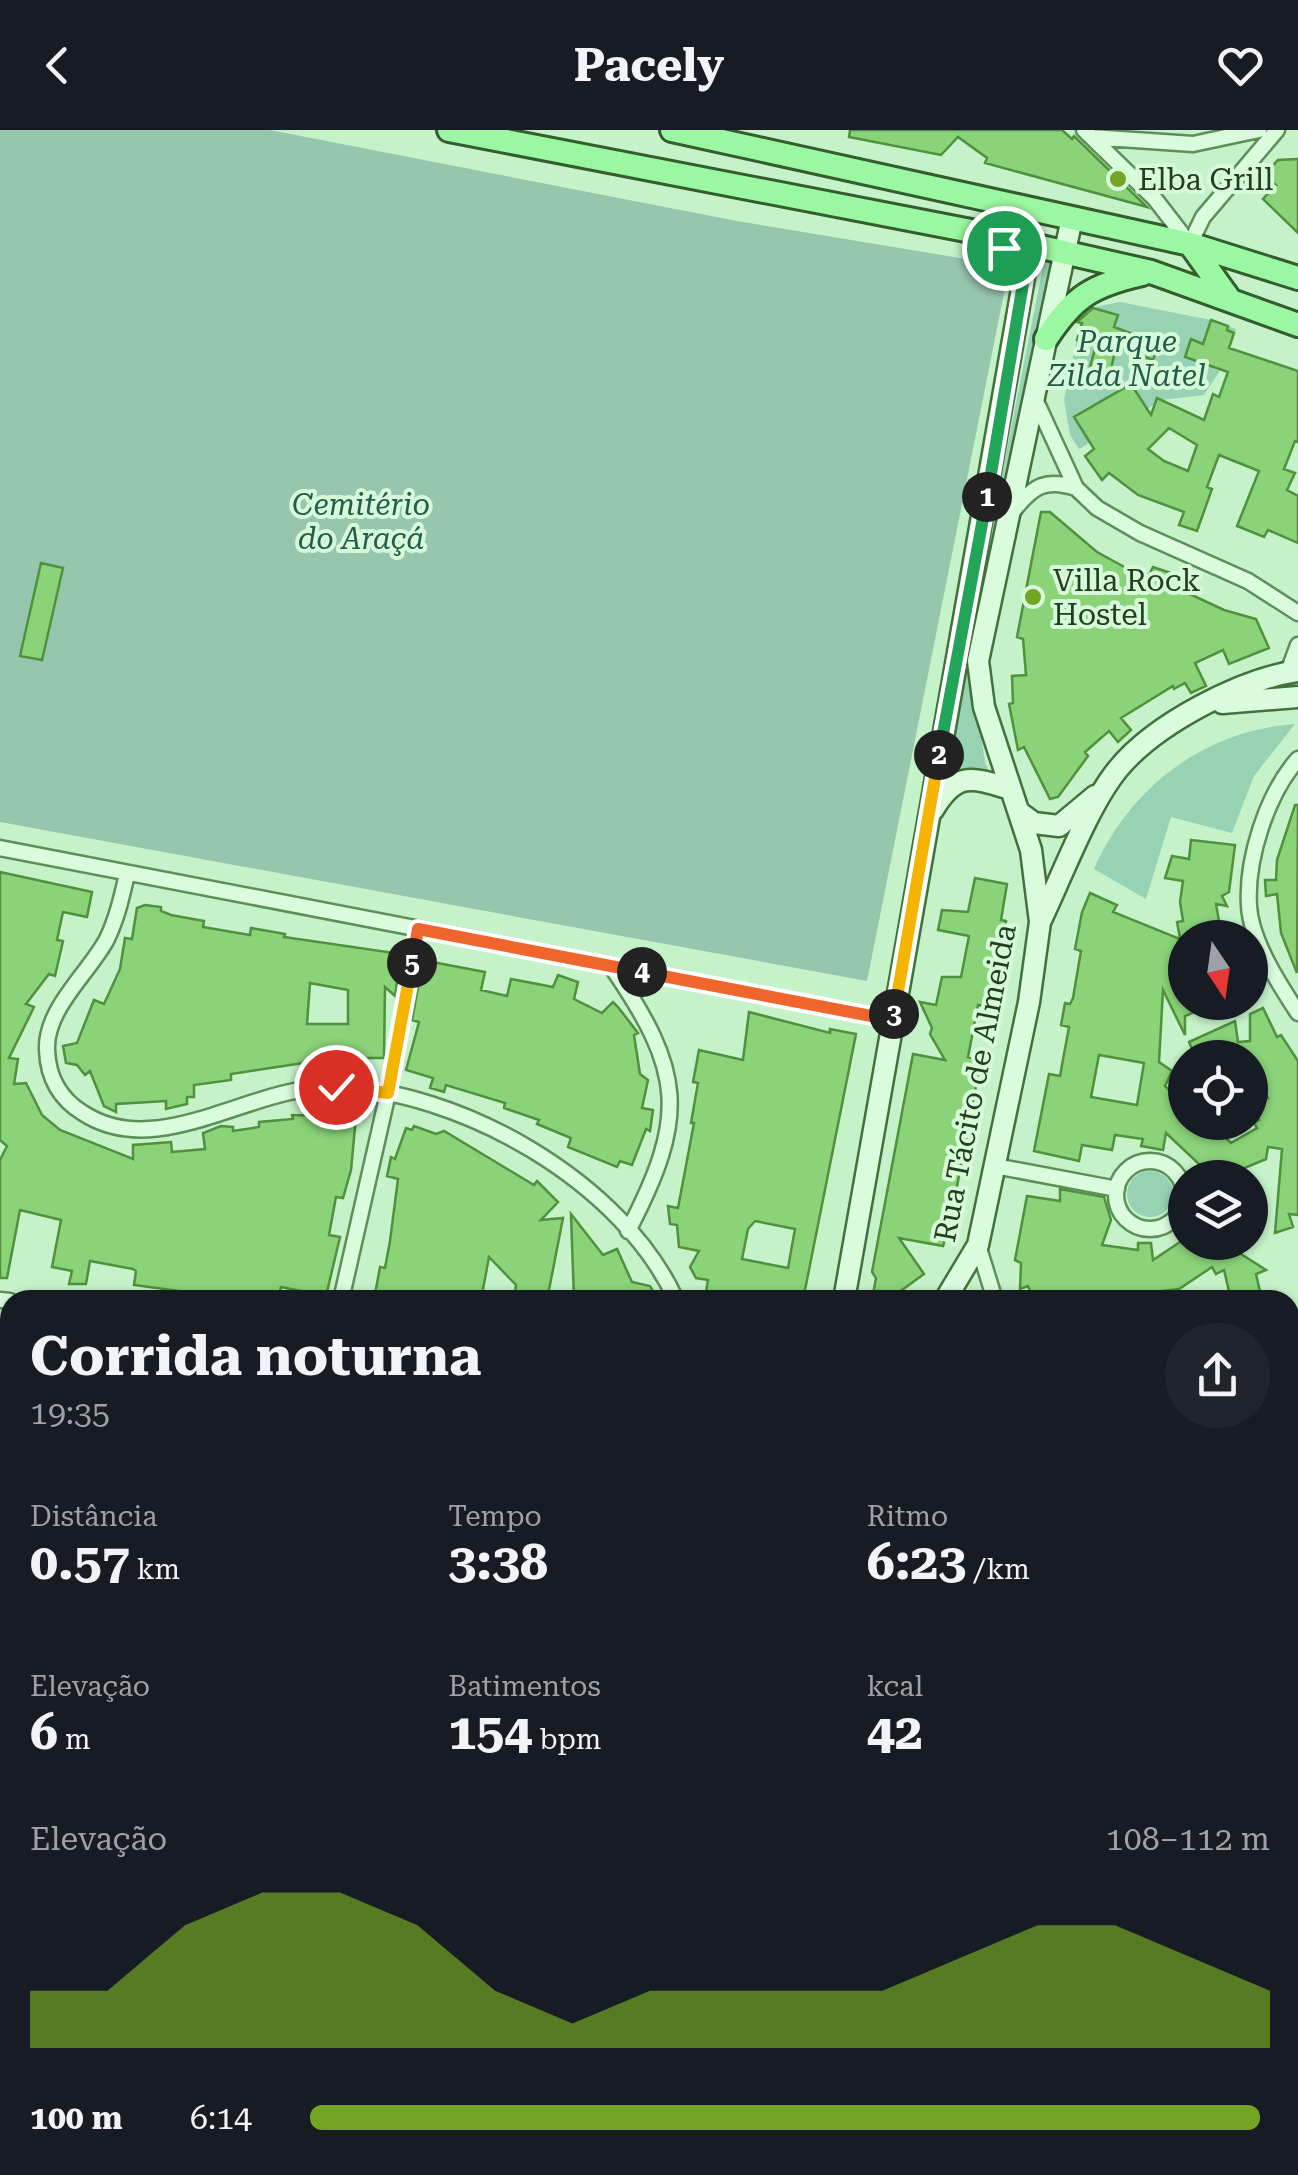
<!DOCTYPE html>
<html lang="pt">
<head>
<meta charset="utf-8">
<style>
	body { margin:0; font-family:"Roboto Serif",serif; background:#20242c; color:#f1f3f6; height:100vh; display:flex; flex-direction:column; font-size:38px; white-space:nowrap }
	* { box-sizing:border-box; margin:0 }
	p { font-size:32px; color:#9ea1a6 }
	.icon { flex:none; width:55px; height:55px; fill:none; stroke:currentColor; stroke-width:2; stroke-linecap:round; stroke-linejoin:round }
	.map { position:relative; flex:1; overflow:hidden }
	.details { position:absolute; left:0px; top:1160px; width:1300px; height:885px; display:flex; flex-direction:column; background:#171b24; border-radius:30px 30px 0 0; box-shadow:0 2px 8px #0004 }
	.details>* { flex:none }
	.needle { width:65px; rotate:167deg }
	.tools { position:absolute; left:1168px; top:790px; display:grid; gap:20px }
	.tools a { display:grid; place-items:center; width:100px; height:100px; border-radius:50%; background:#171b24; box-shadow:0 2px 8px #0004; font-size:50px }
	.pin { position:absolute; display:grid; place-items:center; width:85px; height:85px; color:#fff; margin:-42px; border:5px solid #fff; border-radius:50%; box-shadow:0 2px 10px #0007 }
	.km { position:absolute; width:50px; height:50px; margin:-25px; border-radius:50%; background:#222; color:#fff; font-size:28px; line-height:50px; text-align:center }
	.round { display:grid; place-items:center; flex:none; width:105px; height:105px; border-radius:52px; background:#20242c }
	.overview { display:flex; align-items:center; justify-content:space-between; height:170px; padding:0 30px }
	h1 { font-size:55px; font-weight:700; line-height:75px }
	.figures { display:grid; grid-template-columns:repeat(3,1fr); gap:15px; height:170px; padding:10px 30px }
	.figures div { display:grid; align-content:center }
	.figures b { font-size:50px; font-weight:700 }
	.figures small { font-size:28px; font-weight:400 }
	.figures p { font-size:28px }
	.chart { height:280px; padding:20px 30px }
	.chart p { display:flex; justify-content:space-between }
	.chart svg { width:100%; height:180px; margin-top:10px; fill:#73a423; opacity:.7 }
	ul { padding:0 30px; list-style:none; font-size:32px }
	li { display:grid; grid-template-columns:160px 120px 1fr; align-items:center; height:75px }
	li i { height:25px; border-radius:12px; background:#73a423 }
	header { display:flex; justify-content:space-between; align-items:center; height:130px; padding:0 30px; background:#171b24; font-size:45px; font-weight:700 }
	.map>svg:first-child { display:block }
	.green { fill:#98d2b5 }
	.cemetery { fill:#97c6af }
	.building { fill:#8ad378; stroke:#4f913d; stroke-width:2.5; fill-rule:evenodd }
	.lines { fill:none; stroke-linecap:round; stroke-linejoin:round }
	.minor-casing { stroke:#5d8f59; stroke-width:19 }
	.secondary-casing { stroke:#42713c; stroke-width:25 }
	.primary-casing { stroke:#345d2d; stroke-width:28 }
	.minor { stroke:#dafcdd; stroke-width:14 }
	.secondary { stroke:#dafcdd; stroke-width:20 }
	.primary { stroke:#9bf8a2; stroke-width:22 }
	.split-1-casing { stroke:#fff; stroke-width:20 }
	.split-2-casing { stroke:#fff; stroke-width:20 }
	.split-3-casing { stroke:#fff; stroke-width:20 }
	.split-4-casing { stroke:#fff; stroke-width:20 }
	.split-5-casing { stroke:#fff; stroke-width:20 }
	.split-6-casing { stroke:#fff; stroke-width:20 }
	.split-1 { stroke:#22a559; stroke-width:12 }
	.split-2 { stroke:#22a559; stroke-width:12 }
	.split-3 { stroke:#f5b400; stroke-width:12 }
	.split-4 { stroke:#f0652b; stroke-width:12 }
	.split-5 { stroke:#f0652b; stroke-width:12 }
	.split-6 { stroke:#f5b400; stroke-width:12 }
	.poi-dot { fill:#73a423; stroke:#d6f9d9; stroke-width:4 }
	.labels { text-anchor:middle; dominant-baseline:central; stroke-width:8; stroke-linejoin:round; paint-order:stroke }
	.poi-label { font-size:30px; fill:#223e1e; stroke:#d6f9d9; text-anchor:start }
	.park-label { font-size:30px; font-style:italic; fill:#235c48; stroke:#d6f9d9 }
	.street-label { font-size:30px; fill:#223e1e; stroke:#d6f9d9 }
</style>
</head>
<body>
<header><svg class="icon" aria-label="back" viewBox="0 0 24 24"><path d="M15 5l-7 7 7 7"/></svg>Pacely<svg class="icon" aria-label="heart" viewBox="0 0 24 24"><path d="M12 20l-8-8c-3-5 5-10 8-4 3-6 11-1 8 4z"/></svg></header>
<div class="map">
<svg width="1298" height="2045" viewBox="0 0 1298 2045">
	<rect width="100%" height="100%" fill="#c5f2c9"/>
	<!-- green -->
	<path class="green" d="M1045,127l9,2 -83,412 14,91 8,21 -54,9z
		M1120,172l91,18 25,9 -15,40 -17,26 -42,5 -83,49 -9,-14 -6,-35 17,-81 14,-12z
		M1295,594l-41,52 -22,57 -61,-16 -25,82 -52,-30c36,-82 111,-139 201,-145z
		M1127 1064a23 23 0 1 1 46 0a23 23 0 1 1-46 0Z"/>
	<!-- cemetery -->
	<path class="cemetery" d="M0,0h270l467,91 265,44 5,13 -140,703 -867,-159z"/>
	<!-- building -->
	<path class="building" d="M850,0h212l10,9 2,-3 73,71 -162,-44 2,-5 -29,-21 -17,18 -92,-18z
		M1298,29v74l-35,-34 13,-14 -12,-10 14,-15z
		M1093,178l25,7 -4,12 45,17 -6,16 -48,-18 9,14 -4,17 -20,-6 6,-22 -19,-5 5,-17 -5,-1z
		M1211,190l17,6 -1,4 7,3 -5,15 69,23v71l-3,-1 -11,28 11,4 -8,17 11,6v47l-30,-13 -4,7 -27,-11 22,-55 -40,-16 -12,32 5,2 -15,42 -18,-6 5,-13 -46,-17 -29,-22 -7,7 -17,-24 9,-7 -20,-32 57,-33 20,31 6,-17 47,22 9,-26 6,3 9,-25 -43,-15 6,-18 12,5zM1169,298l28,17 -9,26 -24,-10 -16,-12z
		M1041,382h9l47,40 42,23 3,-4 7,4 4,-8 18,6 -5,10 58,27 32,9 13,29 -40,16 -6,-14 -28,13 11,23 -15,7 -6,-10 -11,6 -1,-3 -52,32 10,12 -13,12 -9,-11 -24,21 3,4 -30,41 -8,2 -26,-52 -6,3 -9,-46 4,-1 -1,-27 14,-1 -3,-36 -6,-2z
		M41,433l22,5 -21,92 -22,-4z
		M1295,675h3l-1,168 -16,-40 -4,-39 -11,2 -1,-16h11l1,-20z
		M1191,710l44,5 -6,47 -7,4 5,10 -11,-2 6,34h-42l-3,-16 6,-1 -3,-19 3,-21 -18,-3 7,-22 17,3z
		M0,742l92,20 -5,25 -24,-5 -6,28 6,1 -8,35 -6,-2 -23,30 8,3 -25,51 9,1 -4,25 12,-1 16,32 18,15 73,29v-14l38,-3 1,10 33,-3 -2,-16 18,-7 12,1v4l26,-4v-5l34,-3 -1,-4 64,2 -5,53 -8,28 -7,-1 -7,38 11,2 -14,59 -45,-9 -3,13h-32l-112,-15 2,-14 -3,-2 -43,-8 -4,23h-17l3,-13 -20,-4 9,-47 -41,-10 -13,68h-7v-118l7,-14 -7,-6z
		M975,748l32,6 -6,36 5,1 -16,77h-3l-2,8 -7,-1 -10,52 13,3 -30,158 -8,28 -44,-8 25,36 -33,24 -19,2 4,-22 -4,-6 41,-218 32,6 -15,-26 2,-6 -12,-26 16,3 6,-28h19l8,-41 -31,-6 4,-20 26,2z
		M1090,763l27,12 -4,7 72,29v61h33l-33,14v19l-22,-45 -4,72 13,9 -7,15 20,20v16h24l22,21 26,-15 -3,-5 5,-3 -8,-11 17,-11 -18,-30v-10h-54l-7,-16 46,-21 3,21 12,-1v-27l13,-6 14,29 4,-2 17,26v154l-9,-1 4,13 -18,6 7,-84 -14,-2 -2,12 -31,13 2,6h-33l-4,-13 -34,-32 -3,17 -22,-4 2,-7 -28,-4 -3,15 -30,-5 -3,16 -45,-10 15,-77 11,2 9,-49 -8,-2 4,-22 5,1 3,-6 8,-47 -6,-2 7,-37zM1099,925l45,8 -7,42 -46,-8z
		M145,775l16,2v4l10,4 33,6 -1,6 47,8 1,-7 34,6 -1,3 117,17 -6,42 -10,-9 -1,71h-22v15l-14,-1v-10h-38l-79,12v6l-37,5v12h-7v7l-21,5v-8l-50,3v8l-12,-6 -14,-35 -5,4 -8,-10 -11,-2 -3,-17 14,-3 17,-43 10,4 16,-35 5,-31 7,1 5,-31zM310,853l38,7v34h-41z
		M427,831l58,11 -4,18 26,6 4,-17 42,8 5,-12 20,7 -4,17 28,14 11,-11 5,5 20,26 -4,2 6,39 8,6 -6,28 11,2 -3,21 -4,-2 -14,36 -12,-4 -3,6 -49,-20 3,-9 -34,-14 2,-4 -35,-12 1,-5 -59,-18 -2,7 -14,-4 3,-10 -27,-8 13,-48 -7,-2 9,-49 4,1z
		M749,882l81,21v-4l26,5 -53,266 -98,-2 3,-18 -12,-2 -6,-11 9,-16 -20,-4 -2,-22 -7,-1 -2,-18 10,2 16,-85h-3l7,-40 -5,-1 6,-32 44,10zM755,1091l40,8 -7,39 -46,-9 6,-30z
		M414,996l22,8 8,-3 90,54 3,-4 21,21 -17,18 22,-2 -16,82h-33l2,-15 -27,-28 -8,43h-107l6,-33 5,1 5,-27 8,-62 -11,-3 4,-19 4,2 11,-31 6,2z
		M1060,1059l44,8 7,23 -9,25 36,5v-7h13l2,17 27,-18h42l44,28 -10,4 6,26h-31l-7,-30 -8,4 -4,-7 -33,22 -24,3 -10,8h-112l-5,-14 -8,3 1,-26 -6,-3 12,-64 33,5z
		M571,1084l32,41 14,-6 15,33 18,4 8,14h-84z"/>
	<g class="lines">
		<defs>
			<path id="minor" d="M1084,0l71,69 34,44
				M1091,7l102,7 66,-14
				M1190,114l13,-27 74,-87
				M1035,269l41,89 21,20 43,25 108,48 50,32
				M1014,380c19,-24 32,-32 62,-22
				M1288,542l10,-27
				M1298,629c-31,35 -52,100 -49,147 2,35 30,78 49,107
				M0,718l892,172
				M127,744c-5,22 -10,44 -20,65 -18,34 -62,70 -60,111 1,27 13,49 36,63 75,49 167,-27 248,-26 127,1 292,95 345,213
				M611,836c73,106 77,150 17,265
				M1116 1065a34 34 0 1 1 68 0a34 34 0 1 1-68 0Z
				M995,1036l122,23
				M978,1115l17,55
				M0,1170l10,1
				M341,1170l47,-207 30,-164
				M1290,1279l8,1
				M0,1396l10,45
				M1290,1521l8,7
				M1290,1594l8,-6
				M0,1618l10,-21
				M1290,1876l8,22
				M1290,2016l8,-6
				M644,2035l10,10
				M1149,2035l8,10
				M215,2045l9,-10
				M1255,2045l12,-10"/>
			<path id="secondary" d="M1222,573l76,-6
				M933,680c23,-39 39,-33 77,-21
				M1019,682l15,11 25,3 36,-30
				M1041,790c21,-44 47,-114 77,-151 37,-45 123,-90 180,-98
				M844,1170l181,-1028 -6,-15 -28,-16
				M945,1170l33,-55 51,-243 11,-80 -9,-72 -47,-143 -6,-46 94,-443
				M0,1957l10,-11
				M941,2035l7,10"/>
			<path id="primary" d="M449,0l522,101 180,41 147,53
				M672,0l518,114 108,34
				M1190,114l40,56
				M1046,209c28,-43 47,-54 96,-65"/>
		</defs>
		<!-- minor casing -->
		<use href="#minor" class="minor-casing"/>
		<!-- secondary casing -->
		<use href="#secondary" class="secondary-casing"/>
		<!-- primary casing -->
		<use href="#primary" class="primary-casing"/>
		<!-- minor -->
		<use href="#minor" class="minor"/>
		<!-- secondary -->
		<use href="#secondary" class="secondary"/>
		<!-- primary -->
		<use href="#primary" class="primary"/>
	</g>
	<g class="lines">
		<defs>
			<path id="split-1" d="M987,367l38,-225 -6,-15 -15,-9"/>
			<path id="split-2" d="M939,625l48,-258"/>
			<path id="split-3" d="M894,884l45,-259"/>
			<path id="split-4" d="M642,842l250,48 2,-6"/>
			<path id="split-5" d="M412,833l6,-34 224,43"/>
			<path id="split-6" d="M336,957l52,6 24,-130"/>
		</defs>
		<!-- split-1 casing -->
		<use href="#split-1" class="split-1-casing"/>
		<!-- split-2 casing -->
		<use href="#split-2" class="split-2-casing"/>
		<!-- split-3 casing -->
		<use href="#split-3" class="split-3-casing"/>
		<!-- split-4 casing -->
		<use href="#split-4" class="split-4-casing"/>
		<!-- split-5 casing -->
		<use href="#split-5" class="split-5-casing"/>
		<!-- split-6 casing -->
		<use href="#split-6" class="split-6-casing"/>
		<!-- split-1 -->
		<use href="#split-1" class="split-1"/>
		<!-- split-2 -->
		<use href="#split-2" class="split-2"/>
		<!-- split-3 -->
		<use href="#split-3" class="split-3"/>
		<!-- split-4 -->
		<use href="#split-4" class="split-4"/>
		<!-- split-5 -->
		<use href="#split-5" class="split-5"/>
		<!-- split-6 -->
		<use href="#split-6" class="split-6"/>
	</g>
	<!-- markers -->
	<g class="poi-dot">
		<circle cx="1118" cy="49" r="10"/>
		<circle cx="1033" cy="467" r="10"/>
	</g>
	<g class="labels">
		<!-- poi labels -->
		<g class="poi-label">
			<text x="1138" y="49">Elba Grill</text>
			<text x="1053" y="450">Villa Rock<tspan x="1053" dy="34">Hostel</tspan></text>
		</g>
		<!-- park labels -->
		<g class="park-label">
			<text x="1127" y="211">Parque<tspan x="1127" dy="34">Zilda Natel</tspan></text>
			<text x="361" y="374">Cemitério<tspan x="361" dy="34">do Araçá</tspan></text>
		</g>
		<!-- street labels -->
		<g class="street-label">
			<text transform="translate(975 953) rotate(-79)">Rua Tácito de Almeida</text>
		</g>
	</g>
</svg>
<div class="tools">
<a><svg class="needle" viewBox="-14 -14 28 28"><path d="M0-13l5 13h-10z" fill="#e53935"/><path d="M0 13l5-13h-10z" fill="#9ea1a6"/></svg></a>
<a><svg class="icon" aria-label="locate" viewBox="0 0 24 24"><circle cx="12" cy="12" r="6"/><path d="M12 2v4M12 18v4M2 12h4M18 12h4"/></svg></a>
<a><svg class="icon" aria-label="layers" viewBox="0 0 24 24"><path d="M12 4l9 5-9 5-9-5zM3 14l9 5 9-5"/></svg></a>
</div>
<div class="pin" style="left:1004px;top:118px;background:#1e9e55"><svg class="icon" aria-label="arrive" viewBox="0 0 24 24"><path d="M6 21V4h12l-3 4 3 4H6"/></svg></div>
<div class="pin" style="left:336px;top:957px;background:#d93025"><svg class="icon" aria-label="check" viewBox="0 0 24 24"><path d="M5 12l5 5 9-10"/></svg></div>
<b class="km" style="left:987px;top:367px">1</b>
<b class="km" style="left:939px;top:625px">2</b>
<b class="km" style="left:894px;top:884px">3</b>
<b class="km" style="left:642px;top:842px">4</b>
<b class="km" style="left:412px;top:833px">5</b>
<section class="details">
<div class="overview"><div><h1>Corrida noturna</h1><p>19:35</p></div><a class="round"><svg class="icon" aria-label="share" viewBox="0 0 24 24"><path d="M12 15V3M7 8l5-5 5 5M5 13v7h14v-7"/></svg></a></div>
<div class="figures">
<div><p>Distância</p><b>0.57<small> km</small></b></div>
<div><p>Tempo</p><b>3:38</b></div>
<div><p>Ritmo</p><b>6:23<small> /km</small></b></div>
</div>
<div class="figures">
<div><p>Elevação</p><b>6<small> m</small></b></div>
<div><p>Batimentos</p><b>154<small> bpm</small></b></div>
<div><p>kcal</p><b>42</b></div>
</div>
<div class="chart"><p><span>Elevação</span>108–112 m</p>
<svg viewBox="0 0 160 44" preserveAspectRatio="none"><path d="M0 44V30L10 30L20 14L30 6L40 6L50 14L60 30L70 38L80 30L90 30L100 30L110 30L120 22L130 14L140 14L150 22L160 30V44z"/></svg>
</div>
<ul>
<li><b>100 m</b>6:14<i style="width:99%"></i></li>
</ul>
</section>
</div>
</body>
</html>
